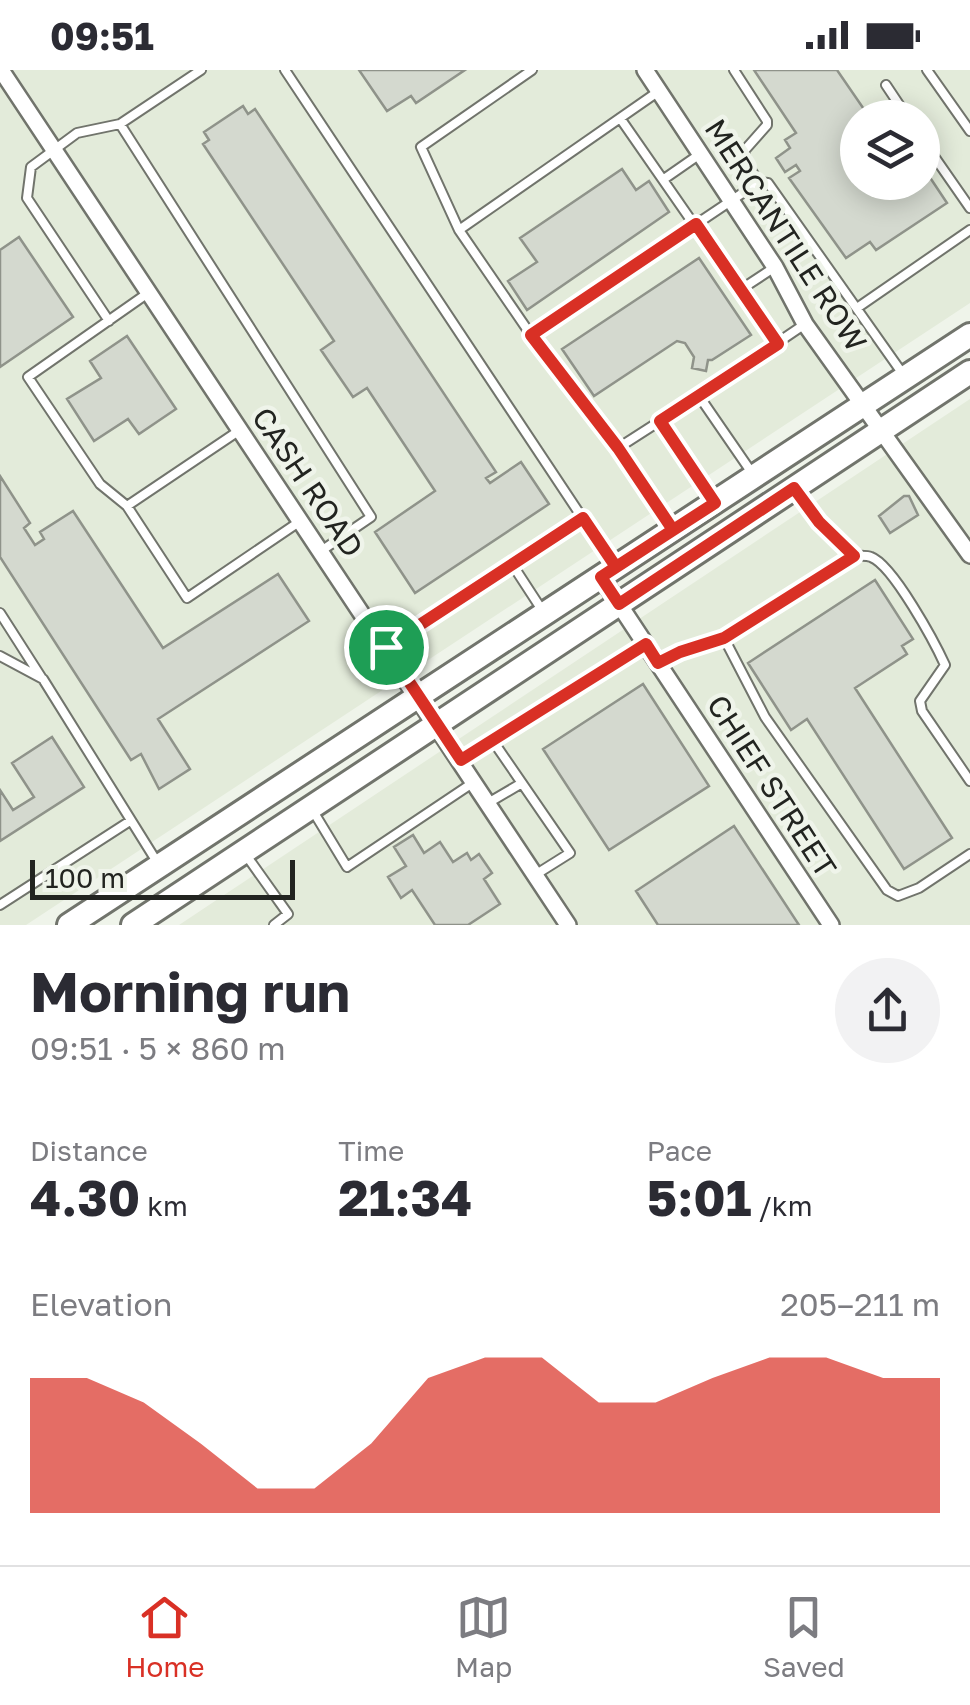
<!DOCTYPE html>
<html lang="en">
<head>
<meta charset="utf-8">
<style>
	body { margin:0; font-family:"Golos Text",sans-serif; background:#f2f2f3; color:#2b2b33; height:100vh; display:flex; flex-direction:column; font-size:38px; white-space:nowrap }
	* { box-sizing:border-box; margin:0 }
	p { font-size:32px; color:#7c7c81 }
	.icon { flex:none; width:55px; height:55px; fill:none; stroke:currentColor; stroke-width:2; stroke-linecap:round; stroke-linejoin:round }
	.map { position:relative; height:855px; overflow:hidden }
	.details { display:flex; flex-direction:column; background:#fff; flex:1 }
	.details>* { flex:none }
	.fabs { position:absolute; left:840px; top:30px; display:grid; gap:20px }
	.fabs a { display:grid; place-items:center; width:100px; height:100px; border-radius:50%; background:#fff; box-shadow:0 5px 25px #0003; font-size:50px }
	.scale { position:absolute; left:30px; bottom:25px; width:265px; box-sizing:border-box; padding-left:10px; border:5px solid #222420; border-top:0; font-size:28px; line-height:35px; white-space:nowrap; color:#222420; -webkit-text-stroke:8px #eff4ea; paint-order:stroke }
	.pin { position:absolute; display:grid; place-items:center; width:85px; height:85px; color:#fff; margin:-42px; border:5px solid #fff; border-radius:50%; box-shadow:0 2px 10px #0007 }
	.round { display:grid; place-items:center; flex:none; width:105px; height:105px; border-radius:52px; background:#f2f2f3 }
	.summary { display:flex; align-items:center; justify-content:space-between; height:170px; padding:0 30px }
	h1 { font-size:55px; font-weight:700; line-height:75px }
	.metrics { display:grid; grid-template-columns:repeat(3,1fr); gap:15px; height:170px; padding:10px 30px }
	.metrics div { display:grid; align-content:center }
	.metrics b { font-size:50px; font-weight:700 }
	.metrics small { font-size:28px; font-weight:400 }
	.metrics p { font-size:28px }
	.chart { height:280px; padding:20px 30px }
	.chart p { display:flex; justify-content:space-between }
	.chart svg { width:100%; height:180px; margin-top:10px; fill:#d93025; opacity:.7 }
	.status { display:flex; justify-content:space-between; align-items:center; height:70px; padding:0 50px; background:#fff; direction:ltr }
	.status svg { height:28px; fill:currentColor }
	.dock { display:flex; justify-content:space-around; align-items:center; height:140px; border-top:2px solid #e1e1e2; background:#fff; font-size:28px; color:#7c7c81 }
	.dock a { display:grid; justify-items:center; gap:5px }
	.dock .active { color:#d93025 }
	.map>svg:first-child { display:block }
	.built { fill:#e3ebda; fill-rule:evenodd }
	.building { fill:#d4d9cf; stroke:#8f938a; stroke-width:2.5 }
	.lines { fill:none; stroke-linecap:round; stroke-linejoin:round }
	.lane-casing { stroke:#71746c; stroke-width:12 }
	.street-casing { stroke:#71746c; stroke-width:20 }
	.secondary-casing { stroke:#71746c; stroke-width:28 }
	.lane { stroke:#fff; stroke-width:8 }
	.street { stroke:#fff; stroke-width:15 }
	.secondary { stroke:#fff; stroke-width:22 }
	.route-casing { stroke:#fff; stroke-width:20 }
	.route { stroke:#d93025; stroke-width:12 }
	.labels { text-anchor:middle; dominant-baseline:central; stroke-width:9; stroke-linejoin:round; paint-order:stroke }
	.street-label { font-size:30px; fill:#222420; stroke:#eff4ea }
</style>
</head>
<body>
<div class="status"><b>09:51</b><svg viewBox="0 0 49 12"><path d="M0 12V9h3v3zM5 12V6h3v6zM10 12V3h3v9zM15 12V0h3v12zM26 1h20v11H26zM47 4h2v5h-2z"/></svg></div>
<div class="map">
<svg width="970" height="855" viewBox="0 0 970 855">
	<rect width="100%" height="100%" fill="#eff4ea"/>
	<!-- built -->
	<path class="built" d="M0,0h970v233l-944,622h-26zM858,48h64v64h-64z
		M970,329v526h-791z"/>
	<!-- building -->
	<path class="building" d="M359,0h106l-49,33 -5,-7 -24,15z
		M754,0h83l33,48h-12v64h64l1,-15 24,36 -71,47 -6,-8 -24,16 -57,-80 11,-7 -4,-6 -11,7 -9,-14 14,-10 -5,-8 11,-7z
		M243,36l5,8 7,-5 241,363 -10,6 4,5 31,-21 28,42 -134,89 -40,-61 60,-41 -68,-103 -14,9 -32,-47 13,-9 -131,-197 6,-4 -5,-8z
		M622,99l14,21 13,-9 20,31 -142,98 -19,-29 29,-19 -17,-24z
		M19,167l54,80 -73,50v-117z
		M699,188l52,77 -39,25h-4l-2,11 -14,-3 2,-11 -9,-14 -8,-2 -83,55 -32,-47z
		M127,266l49,73 -37,25 -11,-15 -34,22 -27,-42 34,-21 -11,-17z
		M0,406l30,47 -6,5 11,17 9,-6 -4,-7 33,-21 90,137 115,-74 31,47 -151,98 32,50 -31,20 -18,-35 -10,6 -131,-203z
		M904,426h5l9,19 -28,18 -11,-17z
		M875,510l38,59 -11,7 5,8 -52,34 97,150 -48,31 -97,-150 -16,11 -43,-67z
		M643,614l66,102 -100,64 -66,-101z
		M52,667l32,50 -84,54v-51l13,20 21,-13 -22,-34z
		M734,756l65,99h-141l-22,-34z
		M413,765l11,18 16,-11 13,20 14,-9 4,7 8,-6 13,19 -8,6 16,25 -32,21h-33l-23,-35 -11,8 -13,-21 18,-11 -12,-19z"/>
	<g class="lines">
		<defs>
			<path id="lane" d="M285,0l328,494
				M734,0l33,51v4l-23,26 3,13 12,18 9,1 137,194
				M927,0l43,61
				M886,15l22,33
				M620,48l157,226
				M120,54l81,-54
				M922,69l48,69
				M664,109l36,-25
				M459,160l200,-139
				M740,220l35,-23
				M857,238l113,-78
				M109,251l-82,-123 4,-31 46,-34 43,-9 251,393 -50,34
				M531,265l-72,-105 -38,-83 111,-77
				M699,326l106,-72
				M660,351l39,-25 53,77
				M240,360l-113,76 60,92 112,-76
				M618,378l42,-27 52,79
				M797,421l22,31 35,34
				M127,436l-27,-22 -72,-107 120,-84
				M670,456c-44,-66 -92,-128 -139,-191l228,-153
				M512,494l71,-46
				M0,543l41,64
				M386,577l126,-83 30,46
				M0,586l43,23 114,183
				M658,593l22,-11 44,-14
				M493,671l77,112 -35,22
				M461,691l184,-117
				M970,711l-48,-70 -2,-10 25,-36c-10,-22 -52,-100 -74,-108 -5,-2 -11,-1 -17,-1l-130,82 41,79 122,173 11,6 21,-8 51,-34
				M488,733l34,-20
				M313,741l34,56 127,-85
				M246,785l42,59 -14,11
				M0,835l130,-84"/>
			<path id="street" d="M1,0l567,855
				M645,0l130,197 30,57 165,231
				M601,507l230,348"/>
			<path id="secondary" d="M69,855l901,-590
				M133,855l837,-553"/>
		</defs>
		<!-- lane casing -->
		<use href="#lane" class="lane-casing"/>
		<!-- street casing -->
		<use href="#street" class="street-casing"/>
		<!-- secondary casing -->
		<use href="#secondary" class="secondary-casing"/>
		<!-- lane -->
		<use href="#lane" class="lane"/>
		<!-- street -->
		<use href="#street" class="street"/>
		<!-- secondary -->
		<use href="#secondary" class="secondary"/>
	</g>
	<g class="lines">
		<defs>
			<path id="route" d="M386,577l75,113 185,-116 12,19 22,-11 44,-14 130,-82 -35,-34 -25,-34 -175,116 -18,-27 72,-47 -55,-82 -87,-113 165,-111 82,120 -118,77 55,82 -99,64 -33,-49 -197,129"/>
		</defs>
		<!-- route casing -->
		<use href="#route" class="route-casing"/>
		<!-- route -->
		<use href="#route" class="route"/>
	</g>
	<g class="labels">
		<!-- street labels -->
		<g class="street-label">
			<text transform="translate(786 165) rotate(57)">MERCANTILE ROW</text>
			<text transform="translate(308 412) rotate(56)">CASH ROAD</text>
			<text transform="translate(772 716) rotate(57)">CHIEF STREET</text>
		</g>
	</g>
</svg>
<div class="fabs">
<a><svg class="icon" aria-label="layers" viewBox="0 0 24 24"><path d="M12 4l9 5-9 5-9-5zM3 14l9 5 9-5"/></svg></a>
</div>
<div class="scale">100 m</div>
<div class="pin" style="left:386px;top:577px;background:#1e9e55"><svg class="icon" aria-label="arrive" viewBox="0 0 24 24"><path d="M6 21V4h12l-3 4 3 4H6"/></svg></div>
</div>
<section class="details">
<div class="summary"><div><h1>Morning run</h1><p>09:51 · 5 × 860 m</p></div><a class="round"><svg class="icon" aria-label="share" viewBox="0 0 24 24"><path d="M12 15V3M7 8l5-5 5 5M5 13v7h14v-7"/></svg></a></div>
<div class="metrics">
<div><p>Distance</p><b>4.30<small> km</small></b></div>
<div><p>Time</p><b>21:34</b></div>
<div><p>Pace</p><b>5:01<small> /km</small></b></div>
</div>
<div class="chart"><p><span>Elevation</span>205–211 m</p>
<svg viewBox="0 0 160 44" preserveAspectRatio="none"><path d="M0 44V11L10 11L20 17L30 27L40 38L50 38L60 27L70 11L80 6L90 6L100 17L110 17L120 11L130 6L140 6L150 11L160 11V44z"/></svg>
</div>
</section>
<nav class="dock">
<a class="active"><svg class="icon" aria-label="home" viewBox="0 0 24 24"><path d="M3 11l9-7 9 7M6 9v11h12V9"/></svg>Home</a>
<a><svg class="icon" aria-label="map" viewBox="0 0 24 24"><path d="M3 6l6-2 6 2 6-2v14l-6 2-6-2-6 2zM9 4v14M15 6v14"/></svg>Map</a>
<a><svg class="icon" aria-label="saved" viewBox="0 0 24 24"><path d="M7 4h10v16l-5-4-5 4z"/></svg>Saved</a>
</nav>
</body>
</html>
